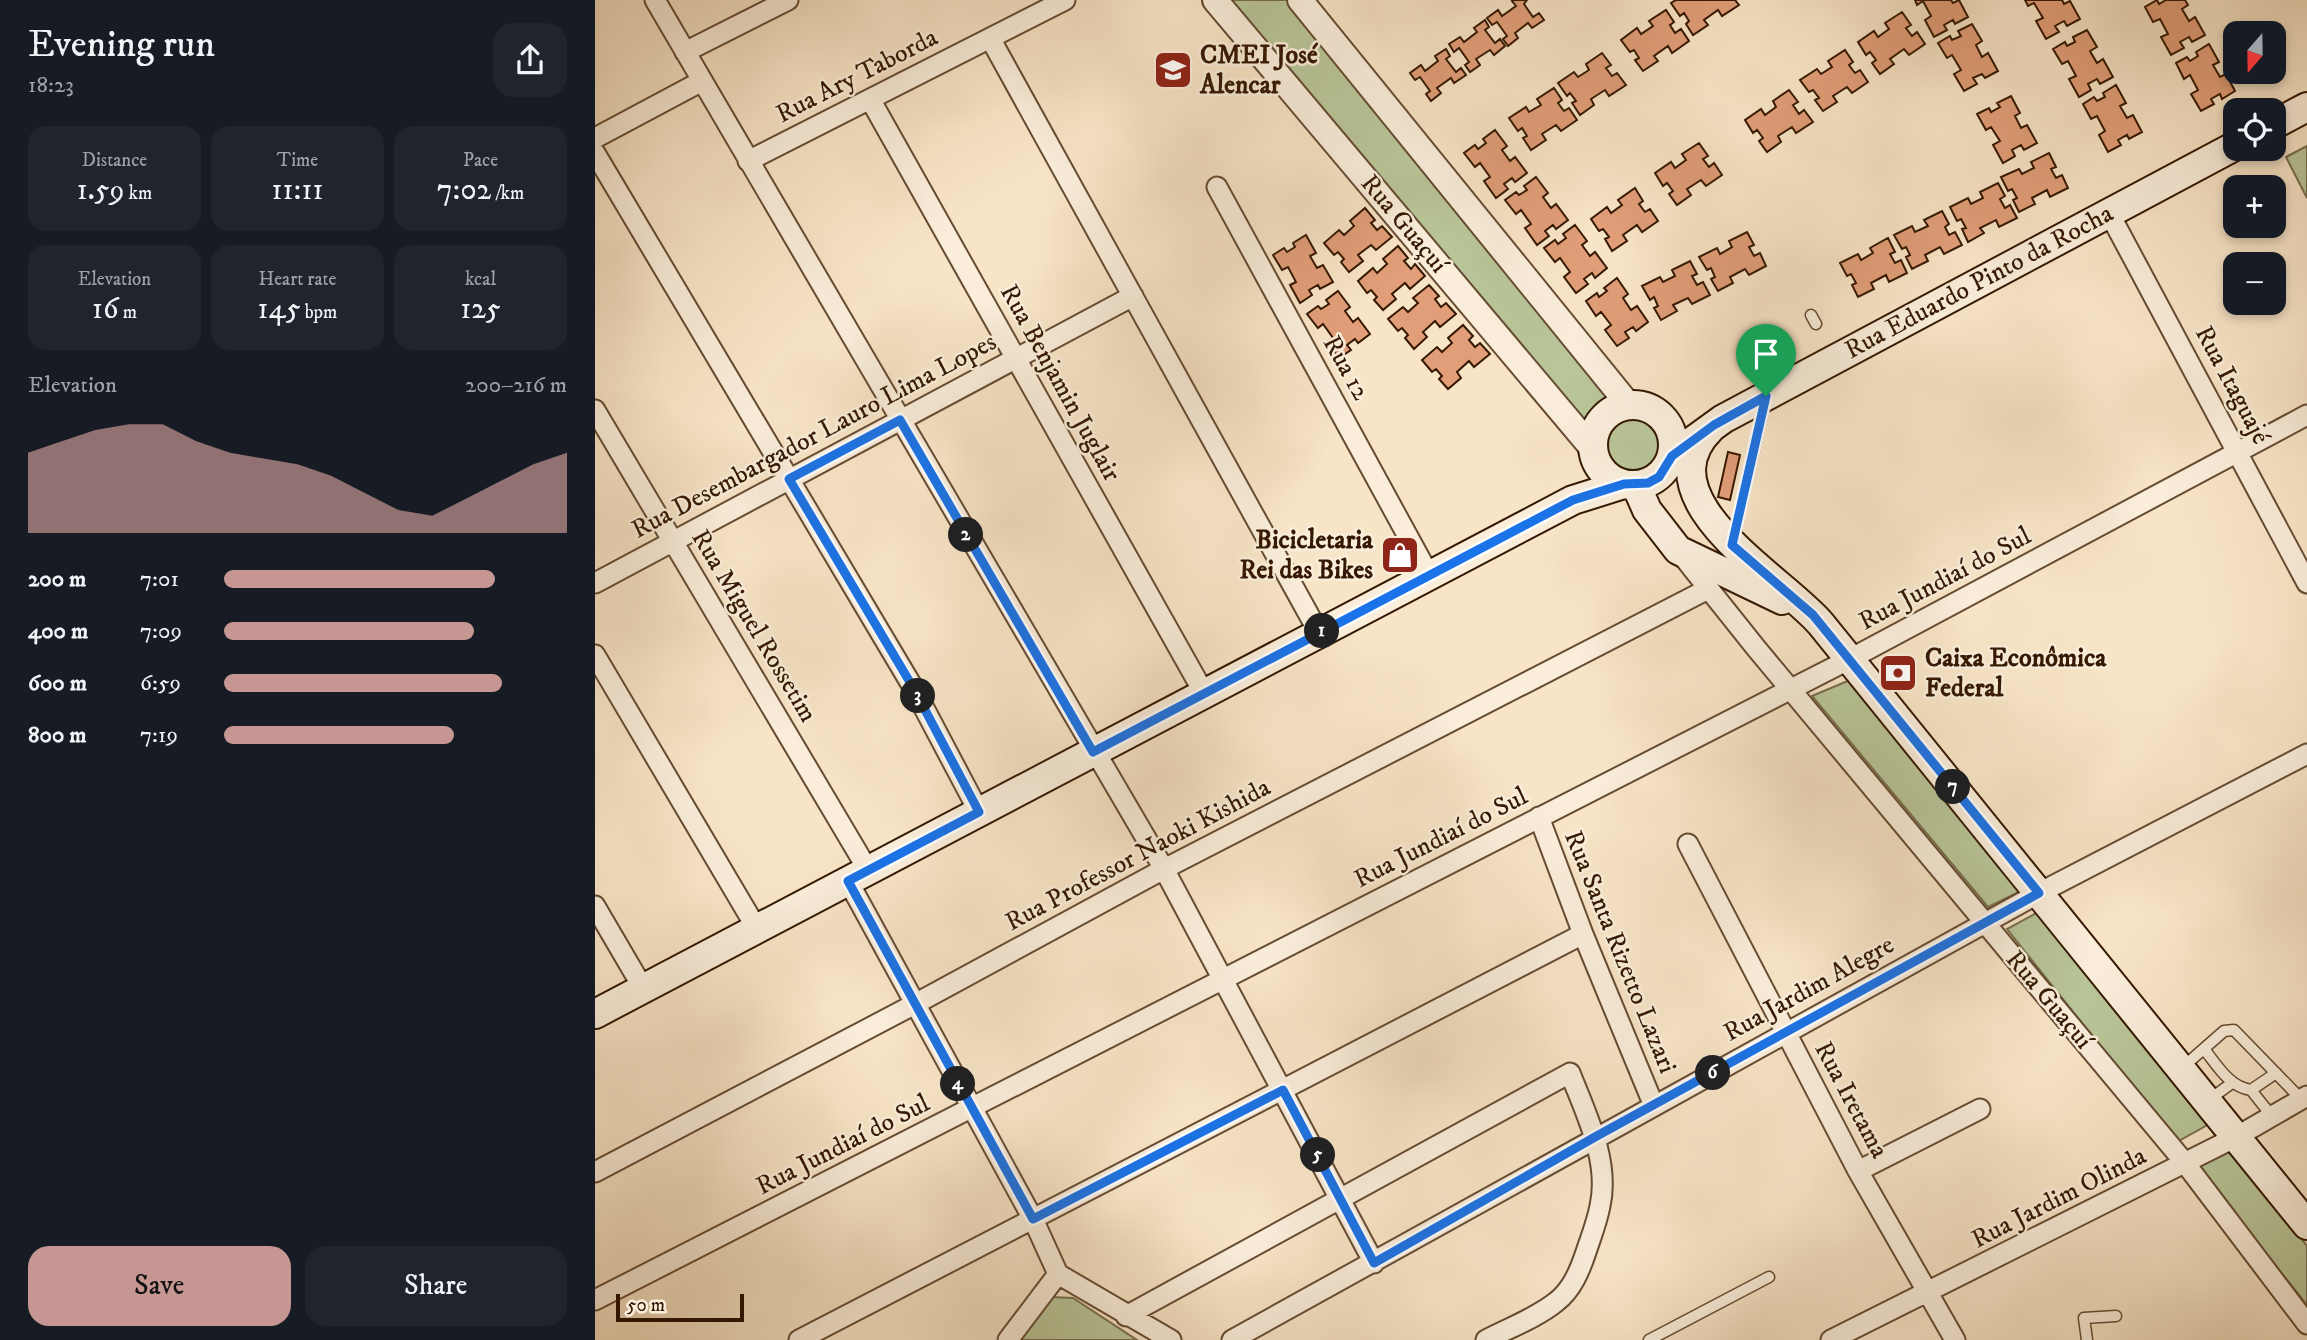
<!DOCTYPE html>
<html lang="en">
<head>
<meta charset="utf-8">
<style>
	body { margin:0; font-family:"IM FELL DW Pica",serif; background:#20242c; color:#f1f3f6; height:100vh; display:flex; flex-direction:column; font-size:26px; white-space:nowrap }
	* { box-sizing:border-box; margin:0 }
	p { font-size:23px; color:#9ea1a6 }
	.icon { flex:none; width:38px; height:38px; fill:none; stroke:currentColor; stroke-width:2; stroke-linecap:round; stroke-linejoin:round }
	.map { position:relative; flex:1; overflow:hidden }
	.panel { display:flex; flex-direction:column; background:#171b24; width:595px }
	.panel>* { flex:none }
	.needle { width:46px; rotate:200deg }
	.controls { position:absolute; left:1628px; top:21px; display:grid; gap:14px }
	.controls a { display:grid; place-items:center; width:63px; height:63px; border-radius:14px; background:#171b24; box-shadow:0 4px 10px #0003; font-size:35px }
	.scale { position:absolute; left:21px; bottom:18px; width:128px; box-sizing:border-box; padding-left:7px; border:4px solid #351801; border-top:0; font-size:19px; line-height:24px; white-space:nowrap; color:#351801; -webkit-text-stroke:5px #faeedb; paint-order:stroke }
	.pin { position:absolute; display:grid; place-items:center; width:60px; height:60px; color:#fff; margin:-72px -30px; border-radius:50% 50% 50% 0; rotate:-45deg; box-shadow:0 0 7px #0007 }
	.pin .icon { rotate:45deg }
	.km { position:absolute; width:35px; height:35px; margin:-18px; border-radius:50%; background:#222; color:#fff; font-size:19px; line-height:35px; text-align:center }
	.round { display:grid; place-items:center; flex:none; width:74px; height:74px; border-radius:21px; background:#20242c }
	.headline { display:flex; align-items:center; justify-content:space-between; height:119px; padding:0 28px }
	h1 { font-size:38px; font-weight:600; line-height:52px }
	.stats { display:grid; grid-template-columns:repeat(3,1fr); gap:10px; height:119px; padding:7px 28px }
	.stats div { display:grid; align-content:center; border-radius:18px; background:#20242c; text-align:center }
	.stats b { font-size:30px; font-weight:600 }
	.stats small { font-size:19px; font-weight:400 }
	.stats p { font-size:19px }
	.chart { height:196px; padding:14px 28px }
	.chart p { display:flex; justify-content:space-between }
	.chart svg { width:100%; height:126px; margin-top:7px; fill:#c59692; opacity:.7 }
	.button { display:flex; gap:14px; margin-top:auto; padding:14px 28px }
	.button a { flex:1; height:80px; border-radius:21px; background:#c59692; color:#111; font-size:28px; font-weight:600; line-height:80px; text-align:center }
	.button a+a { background:#20242c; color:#f1f3f6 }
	ul { padding:0 28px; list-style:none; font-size:23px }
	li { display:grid; grid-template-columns:112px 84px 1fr; align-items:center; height:52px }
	li i { height:18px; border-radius:9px; background:#c59692 }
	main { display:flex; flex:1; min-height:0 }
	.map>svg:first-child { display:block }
	.green { fill:#b9c699; stroke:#776f4d; stroke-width:2 }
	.building { fill:#e19e78; stroke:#351801; stroke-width:2 }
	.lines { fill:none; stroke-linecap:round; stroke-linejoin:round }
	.service-casing { stroke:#664b32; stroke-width:13 }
	.minor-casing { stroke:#664b32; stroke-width:23 }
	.tertiary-casing { stroke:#664b32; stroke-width:28 }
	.secondary-casing { stroke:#351801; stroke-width:32 }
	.service { stroke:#faeedb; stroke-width:10 }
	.minor { stroke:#faeedb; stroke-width:19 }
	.tertiary { stroke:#faeedb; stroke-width:24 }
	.secondary { stroke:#faeedb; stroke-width:28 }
	.route-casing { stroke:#fff; stroke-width:14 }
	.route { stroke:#1a73e8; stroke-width:9 }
	.labels { text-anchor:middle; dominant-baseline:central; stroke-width:5; stroke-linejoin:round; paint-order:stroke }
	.poi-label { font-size:26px; font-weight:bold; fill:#351801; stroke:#faeedb; text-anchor:start }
	.street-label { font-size:26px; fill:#351801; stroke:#faeedb }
</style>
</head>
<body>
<main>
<section class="panel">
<div class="headline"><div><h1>Evening run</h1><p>18:23</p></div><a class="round"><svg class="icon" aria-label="share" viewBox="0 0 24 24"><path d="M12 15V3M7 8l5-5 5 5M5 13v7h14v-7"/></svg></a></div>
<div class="stats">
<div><p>Distance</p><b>1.59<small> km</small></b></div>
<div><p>Time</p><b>11:11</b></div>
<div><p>Pace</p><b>7:02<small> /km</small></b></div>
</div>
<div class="stats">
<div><p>Elevation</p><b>16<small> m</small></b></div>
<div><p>Heart rate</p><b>145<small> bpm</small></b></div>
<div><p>kcal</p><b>125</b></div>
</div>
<div class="chart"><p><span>Elevation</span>200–216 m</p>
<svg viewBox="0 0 160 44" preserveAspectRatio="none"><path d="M0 44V16L10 12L20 8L30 6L40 6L50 12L60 16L70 18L80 20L90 24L100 30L110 36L120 38L130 32L140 26L150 20L160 16V44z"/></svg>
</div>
<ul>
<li><b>200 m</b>7:01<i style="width:79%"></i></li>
<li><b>400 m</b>7:09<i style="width:73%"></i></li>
<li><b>600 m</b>6:59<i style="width:81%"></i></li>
<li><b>800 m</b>7:19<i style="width:67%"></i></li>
</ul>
<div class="button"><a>Save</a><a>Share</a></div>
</section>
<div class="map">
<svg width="1712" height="1340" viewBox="0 0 1712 1340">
	<rect width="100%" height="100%" fill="#f8e5c7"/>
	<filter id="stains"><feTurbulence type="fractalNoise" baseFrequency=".00286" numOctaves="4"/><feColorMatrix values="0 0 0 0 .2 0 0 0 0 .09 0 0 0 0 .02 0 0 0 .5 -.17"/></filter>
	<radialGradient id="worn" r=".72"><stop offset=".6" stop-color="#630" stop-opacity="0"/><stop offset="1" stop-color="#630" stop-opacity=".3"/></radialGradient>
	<!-- green -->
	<path class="green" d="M632,0h61l322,398 -27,28z
		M1712,146v52l-21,-41z
		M1003 445a34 34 0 1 1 68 0a34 34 0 1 1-68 0Z
		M1255,680l171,211 -33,16 -176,-211z
		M1445,911l171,212 -34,19 -170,-213z
		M1638,1150l74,96v59l-110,-138z
		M456,1297l22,1 64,42h-119z"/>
	<!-- building -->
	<path class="building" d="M919,0h13l-3,4 9,13 6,-4 5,7 -12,8 -4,-5 -13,10 3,5 -10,8 -5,-7 4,-3 -10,-14 -5,3 -5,-7 11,-8 4,6 14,-10 -4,-5z
		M1081,0h59l4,5 -17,11 -4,-6 -14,10 4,5 -15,10 -7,-11 3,-3 -5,-8 -4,3 -9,-13z
		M1320,0h36l2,3 6,-3 9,17 -13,7 -2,-4 -9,5 3,5 -13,7 -9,-17 6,-4 -8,-15 -6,4z
		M1430,0h37l2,4 6,-3 10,18 -13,7 -3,-5 -9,5 4,6 -13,7 -10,-18 7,-3 -9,-15 -6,3z
		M1562,0l2,4 7,-4h19l3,5 -6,4 7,12 6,-4 10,18 -13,7 -3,-5 -9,5 4,6 -13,7 -10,-18 7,-3 -8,-15 -7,3 -8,-15z
		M1071,10l8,12 -4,3 5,8 6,-4 8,12 -17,12 -4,-7 -14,10 4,5 -15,10 -8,-11 4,-2 -5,-8 -4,2 -9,-12 16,-12 4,6 12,-8 -4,-5z
		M1307,12l9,13 -5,3 6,8 5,-4 8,12 -16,11 -5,-6 -14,10 4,5 -14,10 -8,-11 4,-3 -6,-8 -4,3 -8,-13 16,-11 4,6 11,-8 -4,-6z
		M890,20l4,7 -4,3 10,13 5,-4 5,7 -11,9 -4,-5 -14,9 4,6 -10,7 -5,-7 4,-3 -10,-14 -5,4 -5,-8 11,-7 4,5 13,-10 -3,-4z
		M1377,24l10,17 -6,4 6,12 6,-4 10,18 -13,7 -3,-4 -9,4 4,6 -13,7 -10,-17 7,-4 -9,-15 -5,3 -9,-15 12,-7 2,4 9,-4 -3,-5z
		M1492,30l10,17 -7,4 7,12 6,-4 10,18 -13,7 -3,-5 -9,5 3,6 -12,7 -10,-18 7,-3 -8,-15 -6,3 -9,-15 12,-7 2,4 8,-4 -2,-5z
		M1614,44l10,18 -6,3 7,12 6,-3 9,17 -13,8 -2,-5 -9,5 3,5 -13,7 -10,-17 7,-4 -8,-15 -6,4 -8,-16 11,-6 3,4 8,-5 -2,-4z
		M851,49l4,7 -4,3 10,13 5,-4 5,7 -12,8 -3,-5 -14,10 4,5 -10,8 -5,-7 4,-3 -10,-14 -5,3 -5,-7 11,-8 4,6 13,-10 -3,-5z
		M1250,50l8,12 -4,3 6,8 5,-3 8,12 -16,11 -5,-6 -14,9 4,6 -14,9 -8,-11 4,-2 -6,-8 -4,2 -9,-12 17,-11 4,5 11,-7 -4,-6z
		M1007,53l9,12 -5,3 6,8 5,-3 9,12 -17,11 -4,-6 -14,9 3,6 -14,10 -8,-12 4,-2 -6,-8 -3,3 -9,-13 16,-11 4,5 11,-7 -3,-6z
		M1521,85l10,18 -6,3 7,12 6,-3 9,17 -13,7 -2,-4 -9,5 3,5 -13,7 -9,-17 6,-4 -8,-15 -6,3 -8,-15 11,-7 3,4 8,-4 -2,-4z
		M959,88l8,12 -4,3 6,8 5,-3 8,12 -16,11 -5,-6 -14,9 4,6 -15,10 -8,-12 4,-2 -5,-8 -4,3 -9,-13 17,-11 3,5 12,-7 -4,-6z
		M1194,90l9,12 -5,3 6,9 5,-4 9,12 -17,11 -4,-6 -14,9 3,6 -14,10 -8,-11 4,-3 -6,-8 -4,3 -8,-13 16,-11 4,6 11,-8 -3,-6z
		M1416,96l9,17 -5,3 6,12 6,-3 10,18 -13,7 -3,-5 -9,5 3,6 -12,7 -10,-18 7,-4 -9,-14 -5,3 -9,-16 12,-6 2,4 9,-5 -3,-4z
		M900,130l12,16 -5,4 8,11 5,-4 12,16 -12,9 -3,-4 -8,6 4,5 -12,9 -12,-17 6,-4 -10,-14 -5,4 -11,-14 11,-8 3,4 8,-6 -3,-4z
		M1104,143l9,13 -5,3 6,8 5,-4 8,12 -16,11 -5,-6 -14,9 4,6 -14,10 -8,-11 4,-3 -6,-8 -4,3 -8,-13 16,-11 4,6 11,-8 -4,-6z
		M1454,153l7,14 -5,2 5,9 6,-3 6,13 -18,9 -3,-7 -15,8 3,6 -16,8 -6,-12 4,-2 -5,-9 -4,2 -7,-14 18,-8 3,5 12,-6 -3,-6z
		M941,177l12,16 -5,4 8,11 5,-4 12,16 -12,9 -3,-4 -8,6 4,5 -12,9 -12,-17 6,-4 -10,-14 -5,4 -11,-14 11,-8 3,3 8,-5 -3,-4z
		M1403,183l7,13 -5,3 5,9 5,-3 7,13 -18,9 -3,-7 -16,8 4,5 -16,9 -6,-13 4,-1 -5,-9 -4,2 -7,-14 18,-9 3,6 12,-6 -3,-6z
		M1040,188l8,13 -4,3 6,8 5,-3 8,12 -16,11 -5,-7 -14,10 4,6 -15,10 -7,-12 4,-2 -6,-8 -4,2 -8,-12 16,-12 4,6 11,-8 -4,-5z
		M770,208l10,12 -4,3 6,7 5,-4 10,11 -16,13 -5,-5 -13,10 5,6 -14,11 -8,-10 3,-3 -6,-7 -4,3 -10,-12 15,-13 5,5 10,-9 -4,-5z
		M1347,211l7,13 -4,3 4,8 6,-3 7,13 -18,9 -4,-7 -15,8 3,6 -16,8 -6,-12 4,-2 -4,-8 -4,2 -8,-14 18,-9 3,6 13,-6 -4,-6z
		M980,225l12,16 -5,4 8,11 5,-4 12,16 -12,10 -3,-5 -8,6 4,5 -12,9 -12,-16 6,-5 -10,-14 -5,4 -11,-14 11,-8 3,4 8,-6 -3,-4z
		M1152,232l7,13 -5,2 5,9 6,-3 6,13 -17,9 -4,-6 -15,8 3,6 -15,8 -7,-12 4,-2 -4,-9 -4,2 -8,-13 18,-9 3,6 12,-7 -3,-6z
		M711,235l10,18 -6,3 7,12 6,-3 10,17 -13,7 -2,-4 -9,5 3,5 -12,8 -10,-18 6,-3 -8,-15 -6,3 -9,-15 11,-7 3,4 8,-5 -2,-4z
		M1293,238l7,14 -5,2 5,9 6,-3 6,13 -18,9 -3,-7 -15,8 3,6 -16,8 -6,-12 4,-2 -5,-9 -4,2 -7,-13 18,-9 3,6 12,-7 -3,-5z
		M803,246l10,12 -4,3 7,8 4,-5 10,12 -15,13 -5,-6 -13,11 4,5 -13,11 -9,-10 3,-3 -6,-7 -4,3 -9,-12 15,-13 4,5 10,-9 -4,-5z
		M1095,261l7,13 -5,2 5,9 6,-3 7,13 -18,9 -4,-6 -15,7 4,6 -16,9 -7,-12 4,-2 -4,-9 -4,3 -8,-14 18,-9 3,5 12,-6 -3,-6z
		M1022,278l11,16 -5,4 8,12 6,-4 11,16 -12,9 -3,-4 -8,5 4,6 -12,8 -12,-16 6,-5 -10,-13 -5,4 -10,-15 11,-8 2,4 8,-6 -3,-3z
		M834,285l10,11 -4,3 6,8 5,-4 10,11 -16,13 -5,-6 -12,11 4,5 -13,12 -9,-11 3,-3 -6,-7 -4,3 -10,-12 15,-12 5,5 10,-9 -5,-5z
		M743,291l12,16 -5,4 8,11 5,-4 12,16 -12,9 -3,-4 -8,6 4,5 -12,8 -12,-16 6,-4 -10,-14 -5,4 -11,-14 11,-8 3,3 8,-5 -3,-4z
		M868,325l10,11 -4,4 6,7 5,-4 10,11 -16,13 -5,-6 -12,11 4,6 -13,11 -9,-10 3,-3 -6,-7 -4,3 -10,-12 15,-13 5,5 10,-9 -4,-5z
		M1133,452l12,3 -10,45 -12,-3z"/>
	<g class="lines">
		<defs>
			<path id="service" d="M1216,315l5,9
				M1139,537l31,-135
				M1609,1049c13,16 25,38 47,41l25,-17
				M1588,1067l41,-36 10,-1 67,69
				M1656,1090l20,25
				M1615,1099l22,-16
				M1054,1340l120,-63
				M1492,1340l-3,-22 32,-2"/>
			<path id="minor" d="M60,0l509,869 210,394
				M395,38l329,595
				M90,52l103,-52
				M275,99l334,594
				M0,138l107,-57
				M0,153l319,536 65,123
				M153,161l317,-161
				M622,187l212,388
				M1514,213l198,370
				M0,410l273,460
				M1086,554l75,94 429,515 122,161
				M0,583l538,-287
				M0,655l162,274
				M944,817l44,117 71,172
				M1093,844l170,327 97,169
				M253,881l185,338 25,55
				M0,906l48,82
				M1263,1171l122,-62
				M0,1172l320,-168 249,-135 544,-280
				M0,1300l1255,-641 457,-244
				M531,1316l444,-243c16,41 40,88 30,133 -3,16 -9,31 -14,46 -6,18 -14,38 -30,50 -20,16 -47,26 -70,38
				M204,1340l784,-406
				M413,1340l50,-66 113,66
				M637,1340l807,-447 268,-139
				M1236,1340l405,-203 71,-41"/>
			<path id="tertiary" d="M620,0l377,448
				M705,0l328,404"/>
			<path id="secondary" d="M1678,125l34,-18
				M998 445a40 40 0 1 1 80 0a40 40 0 1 1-80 0Z
				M1116,428c-72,71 71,150 110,196l486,601
				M1077,456l51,-37 512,-273
				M1041,485l11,25 31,40 104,50
				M0,1014l978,-514 51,-16"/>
		</defs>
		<!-- service casing -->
		<use href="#service" class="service-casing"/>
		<!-- minor casing -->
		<use href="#minor" class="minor-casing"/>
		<!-- tertiary casing -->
		<use href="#tertiary" class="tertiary-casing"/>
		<!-- secondary casing -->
		<use href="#secondary" class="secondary-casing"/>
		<!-- service -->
		<use href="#service" class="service"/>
		<!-- minor -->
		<use href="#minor" class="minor"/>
		<!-- tertiary -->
		<use href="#tertiary" class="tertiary"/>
		<!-- secondary -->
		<use href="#secondary" class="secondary"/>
	</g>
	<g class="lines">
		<defs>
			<path id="route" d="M1171,396l-34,149 81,70 226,278 -444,244 -221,126 -91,-173 -250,129 -185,-338 131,-69 -65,-123 -125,-210 111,-59 193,332 480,-252 51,-16 24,-1 11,-6 13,-21 42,-31z"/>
		</defs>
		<!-- route casing -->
		<use href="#route" class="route-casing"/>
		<!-- route -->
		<use href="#route" class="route"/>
	</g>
	<!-- icons -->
	<defs>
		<symbol id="school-square" viewBox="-11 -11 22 22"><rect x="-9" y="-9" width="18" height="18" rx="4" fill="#8f2418" stroke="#faeedb"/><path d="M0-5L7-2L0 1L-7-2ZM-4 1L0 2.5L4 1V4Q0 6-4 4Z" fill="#fff"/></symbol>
		<symbol id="shop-square" viewBox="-11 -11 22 22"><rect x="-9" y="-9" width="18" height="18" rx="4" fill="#8f2418" stroke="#faeedb"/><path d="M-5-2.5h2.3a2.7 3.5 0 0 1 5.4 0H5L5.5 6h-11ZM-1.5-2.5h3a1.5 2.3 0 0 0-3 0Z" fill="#fff"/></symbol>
		<symbol id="bank-square" viewBox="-11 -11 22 22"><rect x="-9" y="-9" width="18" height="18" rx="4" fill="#8f2418" stroke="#faeedb"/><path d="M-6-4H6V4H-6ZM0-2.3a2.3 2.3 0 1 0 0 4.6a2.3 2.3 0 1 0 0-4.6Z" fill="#fff"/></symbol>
	</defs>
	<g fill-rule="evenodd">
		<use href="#school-square" x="556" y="48" width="44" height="44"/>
		<use href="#shop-square" x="783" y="533" width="44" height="44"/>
		<use href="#bank-square" x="1281" y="651" width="44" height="44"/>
	</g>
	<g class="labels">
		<!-- poi labels -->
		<g class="poi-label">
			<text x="605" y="55">CMEI José<tspan x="605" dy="30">Alencar</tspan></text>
			<text x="778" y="540" text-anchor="end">Bicicletaria<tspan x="778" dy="30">Rei das Bikes</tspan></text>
			<text x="1330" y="658">Caixa Econômica<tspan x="1330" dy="30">Federal</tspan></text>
		</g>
		<!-- street labels -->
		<g class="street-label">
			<text transform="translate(262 76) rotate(-27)">Rua Ary Taborda</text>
			<text transform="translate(809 224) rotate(50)">Rua Guaçuí</text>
			<text transform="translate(1384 282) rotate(-28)">Rua Eduardo Pinto da Rocha</text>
			<text transform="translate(751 368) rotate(61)">Rua 12</text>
			<text transform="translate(465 383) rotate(61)">Rua Benjamin Juglair</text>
			<text transform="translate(1637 385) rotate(62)">Rua Itaguajé</text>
			<text transform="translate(219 436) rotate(-28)">Rua Desembargador Lauro Lima Lopes</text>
			<text transform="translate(1350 579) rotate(-28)">Rua Jundiaí do Sul</text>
			<text transform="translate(159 626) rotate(59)">Rua Miguel Rossetim</text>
			<text transform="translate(846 838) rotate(-27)">Rua Jundiaí do Sul</text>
			<text transform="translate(543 855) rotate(-28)">Rua Professor Naoki Kishida</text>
			<text transform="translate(1025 952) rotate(68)">Rua Santa Rizetto Lazari</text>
			<text transform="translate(1214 989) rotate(-29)">Rua Jardim Alegre</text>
			<text transform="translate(1454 1000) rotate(50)">Rua Guaçuí</text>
			<text transform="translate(1256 1100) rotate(62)">Rua Iretama</text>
			<text transform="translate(248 1145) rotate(-27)">Rua Jundiaí do Sul</text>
			<text transform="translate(1464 1198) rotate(-27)">Rua Jardim Olinda</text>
		</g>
	</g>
	<rect width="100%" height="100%" filter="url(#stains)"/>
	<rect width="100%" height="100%" fill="url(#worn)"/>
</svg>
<div class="controls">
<a><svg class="needle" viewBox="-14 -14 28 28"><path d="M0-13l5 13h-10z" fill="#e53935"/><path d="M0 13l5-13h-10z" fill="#9ea1a6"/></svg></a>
<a><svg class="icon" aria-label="locate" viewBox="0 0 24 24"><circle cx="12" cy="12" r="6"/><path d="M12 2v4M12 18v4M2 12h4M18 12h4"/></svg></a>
<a>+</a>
<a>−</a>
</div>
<div class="scale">50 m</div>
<div class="pin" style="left:1171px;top:396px;background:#1e9e55"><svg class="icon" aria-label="arrive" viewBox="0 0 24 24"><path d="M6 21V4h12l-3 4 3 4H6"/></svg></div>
<b class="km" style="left:727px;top:631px">1</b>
<b class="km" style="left:371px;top:535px">2</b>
<b class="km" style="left:323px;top:696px">3</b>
<b class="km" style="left:363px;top:1084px">4</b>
<b class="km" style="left:723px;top:1155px">5</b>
<b class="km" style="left:1118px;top:1073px">6</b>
<b class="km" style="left:1358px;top:787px">7</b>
</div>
</main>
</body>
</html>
